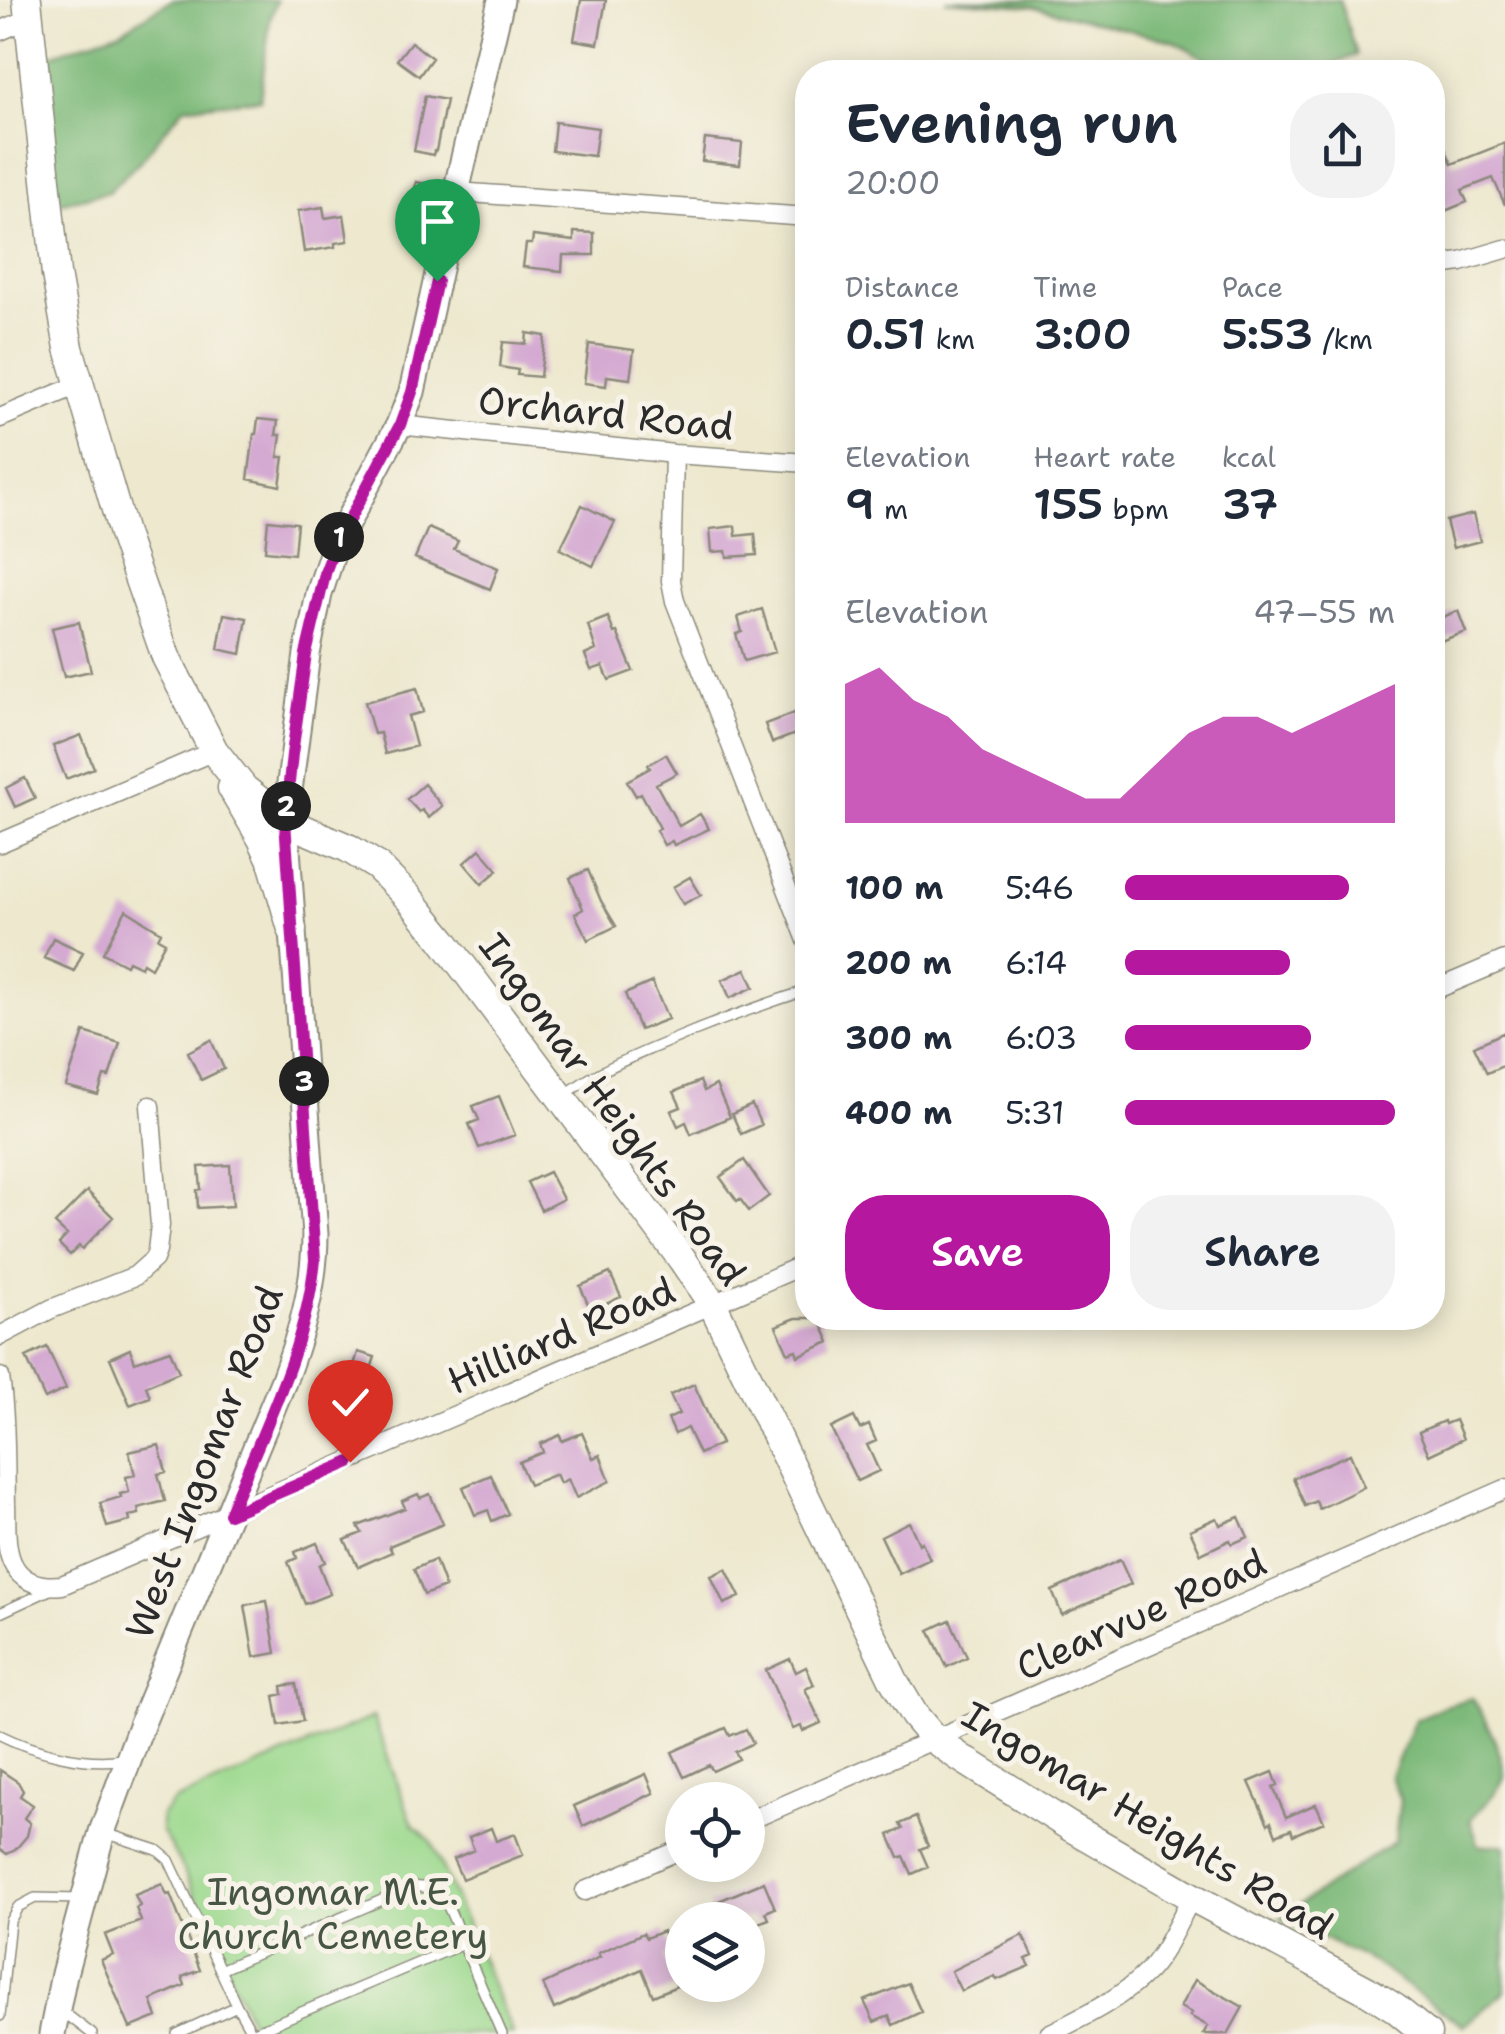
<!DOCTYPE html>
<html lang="en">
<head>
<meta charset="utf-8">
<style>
	body { margin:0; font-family:"Shantell Sans",sans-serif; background:#f2f2f3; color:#1f2937; height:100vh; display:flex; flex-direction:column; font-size:38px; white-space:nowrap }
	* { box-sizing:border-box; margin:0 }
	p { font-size:32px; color:#747a83 }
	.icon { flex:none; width:55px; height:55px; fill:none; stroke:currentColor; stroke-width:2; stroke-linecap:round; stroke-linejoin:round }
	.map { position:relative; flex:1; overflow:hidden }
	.drawer { position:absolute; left:795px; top:60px; width:650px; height:1270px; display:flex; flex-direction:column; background:#fff; border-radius:40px; box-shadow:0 5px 25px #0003 }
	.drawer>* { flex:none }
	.buttons { position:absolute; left:665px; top:1782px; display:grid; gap:20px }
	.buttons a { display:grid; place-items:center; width:100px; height:100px; border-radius:50%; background:#fff; box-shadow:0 5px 25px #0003; font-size:50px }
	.pin { position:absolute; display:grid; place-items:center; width:85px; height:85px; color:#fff; margin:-102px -42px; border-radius:50% 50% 50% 0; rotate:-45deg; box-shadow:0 0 10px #0007 }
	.pin .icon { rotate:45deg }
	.km { position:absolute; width:50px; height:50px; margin:-25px; border-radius:50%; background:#222; color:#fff; font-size:28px; line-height:50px; text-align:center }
	.round { display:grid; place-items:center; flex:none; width:105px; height:105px; border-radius:40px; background:#f2f2f3 }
	.overview { display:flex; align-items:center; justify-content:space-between; height:170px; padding:0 50px }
	h1 { font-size:55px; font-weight:600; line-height:75px }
	.stats { display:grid; grid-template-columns:repeat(3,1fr); gap:15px; height:170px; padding:10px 50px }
	.stats div { display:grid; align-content:center }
	.stats b { font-size:42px; font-weight:600 }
	.stats small { font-size:28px; font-weight:400 }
	.stats p { font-size:28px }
	.chart { height:280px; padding:20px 50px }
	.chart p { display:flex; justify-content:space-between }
	.chart svg { width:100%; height:180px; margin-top:10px; fill:#b5179e; opacity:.7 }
	.primary-button { display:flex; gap:20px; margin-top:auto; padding:20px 50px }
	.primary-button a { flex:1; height:115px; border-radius:40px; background:#b5179e; color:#fff; font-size:40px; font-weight:600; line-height:115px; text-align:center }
	.primary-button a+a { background:#f2f2f3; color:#1f2937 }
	ul { padding:0 50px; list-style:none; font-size:32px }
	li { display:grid; grid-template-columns:160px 120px 1fr; align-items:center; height:75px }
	li i { height:25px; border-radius:12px; background:#b5179e }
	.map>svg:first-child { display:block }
	.green { fill:#9cd98e; stroke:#64825c; stroke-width:2.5 }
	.forest { fill:#7db979; stroke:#547252; stroke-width:2.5 }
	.building { fill:#d4a9d2 }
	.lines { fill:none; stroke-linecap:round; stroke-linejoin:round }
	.lane-casing { stroke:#8c8a7c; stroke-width:12 }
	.street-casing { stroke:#8c8a7c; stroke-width:21 }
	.secondary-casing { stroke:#8c8a7c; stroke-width:29 }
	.primary-casing { stroke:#8c8a7c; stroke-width:31 }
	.lane { stroke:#fff; stroke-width:9 }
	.street { stroke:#fff; stroke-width:18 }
	.secondary { stroke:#fff; stroke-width:25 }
	.primary { stroke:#fff; stroke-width:28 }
	.route-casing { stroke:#fff; stroke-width:20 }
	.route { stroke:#b5179e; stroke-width:12 }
	.labels { text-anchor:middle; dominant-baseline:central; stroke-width:10; stroke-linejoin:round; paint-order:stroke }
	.street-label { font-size:38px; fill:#2b2b2b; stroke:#f7f3e8 }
	.park-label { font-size:38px; fill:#475644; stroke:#f7f3e8 }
</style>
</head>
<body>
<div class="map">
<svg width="1505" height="2034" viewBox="0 0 1505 2034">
	<rect width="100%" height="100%" fill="#f7f3e8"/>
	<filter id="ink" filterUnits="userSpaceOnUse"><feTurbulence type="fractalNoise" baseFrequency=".01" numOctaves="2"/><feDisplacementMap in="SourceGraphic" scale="20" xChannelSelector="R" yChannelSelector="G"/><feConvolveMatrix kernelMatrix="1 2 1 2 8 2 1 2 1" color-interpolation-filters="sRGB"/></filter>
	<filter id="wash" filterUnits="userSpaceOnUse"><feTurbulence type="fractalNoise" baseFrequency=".0048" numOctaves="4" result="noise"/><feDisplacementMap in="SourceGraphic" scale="40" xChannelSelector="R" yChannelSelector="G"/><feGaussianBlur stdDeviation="2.25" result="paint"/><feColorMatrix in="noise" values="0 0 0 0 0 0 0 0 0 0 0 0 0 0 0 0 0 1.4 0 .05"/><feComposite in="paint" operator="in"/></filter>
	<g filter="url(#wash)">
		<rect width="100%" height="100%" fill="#ede8ce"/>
		<!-- green -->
		<path class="green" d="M373,1717l40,108 18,16 82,193h-269l7,-11 -70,-159 -20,-33v-15l13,-15z"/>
		<!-- forest -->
		<path class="forest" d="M172,0h105l-7,19 -10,80 -76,8 -43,53 -33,32 -59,13 -16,-144 88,-30z
			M945,0h395l16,55 -41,17h-84l-58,-31 -142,-35z
			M1472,1698c11,16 33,59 32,79 -6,16 -23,30 -34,43l9,26 26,-2v148l-41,34 -91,-64 -93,-44 115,-77 5,-41 -9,-24 24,-56 27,-13z"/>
		<g id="blocks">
			<!-- building -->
			<path class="building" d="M581,0h25l-8,44 -24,-4z
				M411,42l21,16 -13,18 -22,-16z
				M425,96l21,4 -10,51h-2l-1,4 -19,-4z
				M555,122l43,6 -4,28 -42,-5z
				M705,139l37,4 -2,22 -38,-4z
				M1505,143v62l-12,-27 -31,12 5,12 -22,9 -2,-7 -7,3 -4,-9v-45l13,-5 7,16z
				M416,182l21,4 -4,19 -20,-3z
				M323,207l2,11 19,-3 4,26 -13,2v4l-31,5 -6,-41z
				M574,232l20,1v22h-31l-1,16 -39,-4 3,-23h6l1,-8 41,5z
				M527,333l18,3 -5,41 -23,-2 1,-5 -18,-3 3,-25 23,2z
				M589,344l45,6 -4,29 -23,-3 -1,10 -22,-3z
				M258,419l20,2 -2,14h5l-3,22h6l-4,29 -32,-7 6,-45h2z
				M582,505l33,17 -22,44 -33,-17z
				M1473,514l7,27 -27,7 -7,-27z
				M268,520l29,3 -3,31 -29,-3z
				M735,526l1,10 19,-2 2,21 -30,2 -1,-6 -14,1 -2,-23z
				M428,528l30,13 -4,8 44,19 -8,21 -75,-31z
				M762,609l13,43 -31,9 -8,-27 6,-2 -4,-15z
				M1458,611l8,21 -34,12v-23z
				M224,614l23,4 -6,36 -23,-5z
				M608,617l6,16 3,-1 16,39 -24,9 -6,-14 -12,4 -6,-15 11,-5 -8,-25z
				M79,622l12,49 -27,6 -12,-49z
				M417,688l6,24 -15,4 8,30 -31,8 -5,-21 -6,1 -9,-32z
				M808,708v21l-36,14 -7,-19z
				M81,735l13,33 -28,11 -13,-33z
				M666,754l11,19 -21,11 23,42 21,-12 9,15 -35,16 -2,-4 -8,4 -8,-15 4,-2 -19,-35 -5,3 -9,-15 23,-13 -2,-3z
				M25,778l10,20 -20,9 -9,-19z
				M424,784l18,22 -13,12 -7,-8 -3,2 -12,-13z
				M480,849l18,21 -16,14 -18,-21z
				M588,870l13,31 15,25 -28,14 -13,-26 8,-5 -13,-31z
				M690,877l11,18 -18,9 -10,-17z
				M126,910l35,22 -3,6 7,4 -14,26 -8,-5 -2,4 -13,-6 -2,4 -23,-12z
				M53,938l30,14 -9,19 -30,-13z
				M746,969l8,18 -24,11 -8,-18z
				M652,982l16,37 -28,11 -15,-36z
				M84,1032l36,11 -11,34 -5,-1 -6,19 -32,-9z
				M1505,1032v33l-18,8 -13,-27z
				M211,1040l13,29 -23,11 -13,-28z
				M700,1081l4,10 12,-6 14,32 -39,17 -5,-12 -8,4 -7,-15 10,-4 -7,-15z
				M499,1096l16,39 -36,13 -10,-24 10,-4 -6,-14z
				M752,1105l9,20 -20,9 -9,-20z
				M744,1160l25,36 -20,15 -9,-12 -3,2 -17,-24z
				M230,1165l3,41 -35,2 -1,-18 4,-1 -2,-22z
				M549,1172l14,27 -22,11 -14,-28z
				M87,1191l26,26 -31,32 -3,-3 -9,9 -11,-11 8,-9 -12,-11z
				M610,1273l11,24 -30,14 -11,-25z
				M796,1318h23l11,24 -32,14 -2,-6 -8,3 -12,-27z
				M47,1347l19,42 -21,10 -19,-42z
				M130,1349l5,13 35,-12 9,22 -33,14 4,11 -20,8 -20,-47z
				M358,1352l17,5 -5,15 3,1 -8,26 -3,-1 -2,7 -16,-5 2,-8 -3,-1 7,-23 3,1z
				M694,1384l27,60 -22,10 -12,-26 -12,6 -7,-15 11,-5 -9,-19z
				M854,1417l6,12 9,-4 7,16 -9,4 12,26 -22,10 -26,-53z
				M1455,1420l8,19 -34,16 -10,-23 25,-11 1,3z
				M582,1433l11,25 7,-3 10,26 -34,17 -8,-19 -8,4 -4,-9 -27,11 -10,-23 24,-10 -3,-8 20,-9 2,6z
				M159,1445l7,27 -8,2 7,27 -27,7 1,6 -10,2 1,5 -23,6 -7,-24 21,-6 -1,-3 9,-2 -3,-15 9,-2 -6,-23z
				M1350,1454l14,33 -45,22 -3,-8 -11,5 -12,-28z
				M491,1475l17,39 -16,7 -4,-11 -13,5 -12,-28z
				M418,1494l2,4 10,-4 13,30 -54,22 3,6 -34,15 -13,-27 17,-7 -4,-7 47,-18 -3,-7z
				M1239,1517l9,20 -16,7 -2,-4 -29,14 -11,-24 27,-12 3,7z
				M909,1522l10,22 3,-2 8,17 -31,15 -18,-38z
				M317,1543l8,19 -6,3 11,29 -25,10 -17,-42 9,-4 -2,-6z
				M435,1560l10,27 -21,8 -10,-26z
				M1120,1560l11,24 -69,31 -10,-24z
				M726,1569l14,28 -16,7 -13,-28z
				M267,1601l9,52 -22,4 -9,-52z
				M950,1620l17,37 -20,10 -18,-37z
				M790,1659l6,13 10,-5 8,18 -9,4 16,34 -18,8 -2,-5 -8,3 -27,-59z
				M296,1684l7,37 -24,4 -5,-29 9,-2 -1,-8z
				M726,1728l4,8 16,-7 7,14 -18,9 4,7 -26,12 -4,-6 -25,12 -12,-25z
				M0,1770l18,12 5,9 -3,5 13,9 -9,13 6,5 -3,13 -12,14 -8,4 -7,-5z
				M1273,1772l5,13 -5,2 13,30 30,-13 8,18 -31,13 -2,-6 -15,6 -5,-13 -3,2 -19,-42z
				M646,1774l8,19 -71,33 -9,-20z
				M916,1817l12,29 -8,3 8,18 -16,7 -8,-18 -5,2 -10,-23 14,-6 -3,-5z
				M491,1828l5,13 19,-7 8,21 -61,24 -9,-20 21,-9 -5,-13z
				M764,1882l11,26 -9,4 3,7 -13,5 -3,-6 -38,2 -6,-15z
				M162,1884l5,11 3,-1 30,76 -18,7 3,8 -34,15 6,17 -27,11 -29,-68 12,-5 -8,-20 36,-14 -5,-13 4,-2 -5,-11z
				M663,1931l10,22 -9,4 13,29 -24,10 -11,-27 -88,40 -11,-25 57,-27 -2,-4 45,-20 3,5z
				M1023,1935l10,21 -7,3 4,7 -33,14 -2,-4 -34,15 -10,-20z
				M1195,1980l48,27 -15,27h-25l5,-8 -18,-10 2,-3 -12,-6z
				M908,1983l13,29 -28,13 -4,-9 -15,6 -10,-21z"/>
		</g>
	</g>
	<g filter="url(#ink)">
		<use href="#blocks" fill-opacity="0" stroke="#8c8a7c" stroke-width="2.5"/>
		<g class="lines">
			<defs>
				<path id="lane" d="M564,1096c25,-21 59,-35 89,-48 51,-22 102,-41 155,-58
					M0,1613l52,-24
					M0,1735c32,16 86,31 122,24
					M105,1833l52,17 12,10 68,146 -60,28
					M463,1944l39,90
					M220,1970l192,-83c36,-4 39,29 51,57l-211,89 -15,-27
					M62,2011l30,23
					M0,2016l10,-95 8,-14 17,-9 45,1"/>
				<path id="street" d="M0,31l28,-12
					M456,192l352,25
					M1432,266l29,-4 44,-13
					M0,418l78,-33
					M399,425l275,29 134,9
					M674,454l-3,127 4,20 133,342
					M0,843l214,-92
					M1432,991l73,-31
					M0,1336l51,-27 84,-33 19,-17 3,-8 3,-26 -10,-119
					M0,1377c6,42 5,85 6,127 1,18 -2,45 8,62 10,18 29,21 48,19l746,-322
					M748,1821l757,-332
					M585,1891l97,-42
					M1049,2034c34,-17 72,-35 99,-63 19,-21 30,-49 44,-74"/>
				<path id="secondary" d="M52,2034l12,-60 38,-142 40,-109 141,-341c18,-49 32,-95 32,-148l-30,-413 22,-167 12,-60 16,-49 64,-120 13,-33 44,-200 45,-192"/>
				<path id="primary" d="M27,0l29,274 13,74 55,189 42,120 48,94 30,38 41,32 63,27 29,18 31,31 35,43 239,319 31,46 181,376 20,34 21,25 26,18 108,68 123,71 176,94 27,17 32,26
					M232,788l30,51 9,19 21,71"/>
			</defs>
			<!-- lane casing -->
			<use href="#lane" class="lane-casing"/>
			<!-- street casing -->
			<use href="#street" class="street-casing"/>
			<!-- secondary casing -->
			<use href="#secondary" class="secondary-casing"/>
			<!-- primary casing -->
			<use href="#primary" class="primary-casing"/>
			<!-- lane -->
			<use href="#lane" class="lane"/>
			<!-- street -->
			<use href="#street" class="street"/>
			<!-- secondary -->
			<use href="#secondary" class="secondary"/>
			<!-- primary -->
			<use href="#primary" class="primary"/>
		</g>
	</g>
	<g class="lines" filter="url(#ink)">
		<defs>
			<path id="route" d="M350,1462l-121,52c33,-82 77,-165 86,-254l-30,-439 7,-67 14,-100 20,-84 9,-24 65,-121 12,-33 25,-111"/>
		</defs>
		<!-- route casing -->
		<use href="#route" class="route-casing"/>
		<!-- route -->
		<use href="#route" class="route"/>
	</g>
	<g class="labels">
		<!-- street labels -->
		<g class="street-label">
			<text transform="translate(606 413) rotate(6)">Orchard Road</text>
			<text transform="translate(613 1109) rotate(54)">Ingomar Heights Road</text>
			<text transform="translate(561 1335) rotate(-23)">Hilliard Road</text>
			<text transform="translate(204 1462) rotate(-69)">West Ingomar Road</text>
			<text transform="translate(1141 1614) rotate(-24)">Clearvue Road</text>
			<text transform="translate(1148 1820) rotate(31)">Ingomar Heights Road</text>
		</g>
		<!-- park labels -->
		<g class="park-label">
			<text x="333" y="1891">Ingomar M.E.<tspan x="333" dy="44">Church Cemetery</tspan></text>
		</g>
	</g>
</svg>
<div class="buttons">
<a><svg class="icon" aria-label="locate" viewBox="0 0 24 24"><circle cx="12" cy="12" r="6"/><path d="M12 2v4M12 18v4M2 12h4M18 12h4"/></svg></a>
<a><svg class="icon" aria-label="layers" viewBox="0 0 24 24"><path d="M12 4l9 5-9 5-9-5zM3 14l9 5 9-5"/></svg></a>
</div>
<div class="pin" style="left:437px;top:281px;background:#1e9e55"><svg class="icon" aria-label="arrive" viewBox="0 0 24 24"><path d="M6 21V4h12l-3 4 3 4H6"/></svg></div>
<div class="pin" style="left:350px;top:1462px;background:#d93025"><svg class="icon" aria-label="check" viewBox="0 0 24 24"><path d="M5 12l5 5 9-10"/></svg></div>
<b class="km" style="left:339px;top:537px">1</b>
<b class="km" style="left:286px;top:806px">2</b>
<b class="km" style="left:304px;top:1081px">3</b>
<section class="drawer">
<div class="overview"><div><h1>Evening run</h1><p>20:00</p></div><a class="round"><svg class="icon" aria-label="share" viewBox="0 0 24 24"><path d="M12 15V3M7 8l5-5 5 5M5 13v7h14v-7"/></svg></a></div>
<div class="stats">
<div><p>Distance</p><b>0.51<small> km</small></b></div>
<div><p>Time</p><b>3:00</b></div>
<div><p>Pace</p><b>5:53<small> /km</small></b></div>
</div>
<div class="stats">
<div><p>Elevation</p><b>9<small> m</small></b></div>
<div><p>Heart rate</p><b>155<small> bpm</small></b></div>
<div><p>kcal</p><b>37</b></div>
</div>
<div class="chart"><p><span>Elevation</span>47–55 m</p>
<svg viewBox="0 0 160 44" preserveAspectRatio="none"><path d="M0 44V10L10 6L20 14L30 18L40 26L50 30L60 34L70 38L80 38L90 30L100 22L110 18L120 18L130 22L140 18L150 14L160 10V44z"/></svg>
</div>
<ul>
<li><b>100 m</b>5:46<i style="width:83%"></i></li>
<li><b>200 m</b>6:14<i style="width:61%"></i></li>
<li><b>300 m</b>6:03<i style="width:69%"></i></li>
<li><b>400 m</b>5:31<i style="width:100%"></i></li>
</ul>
<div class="primary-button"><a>Save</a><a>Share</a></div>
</section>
</div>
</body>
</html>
